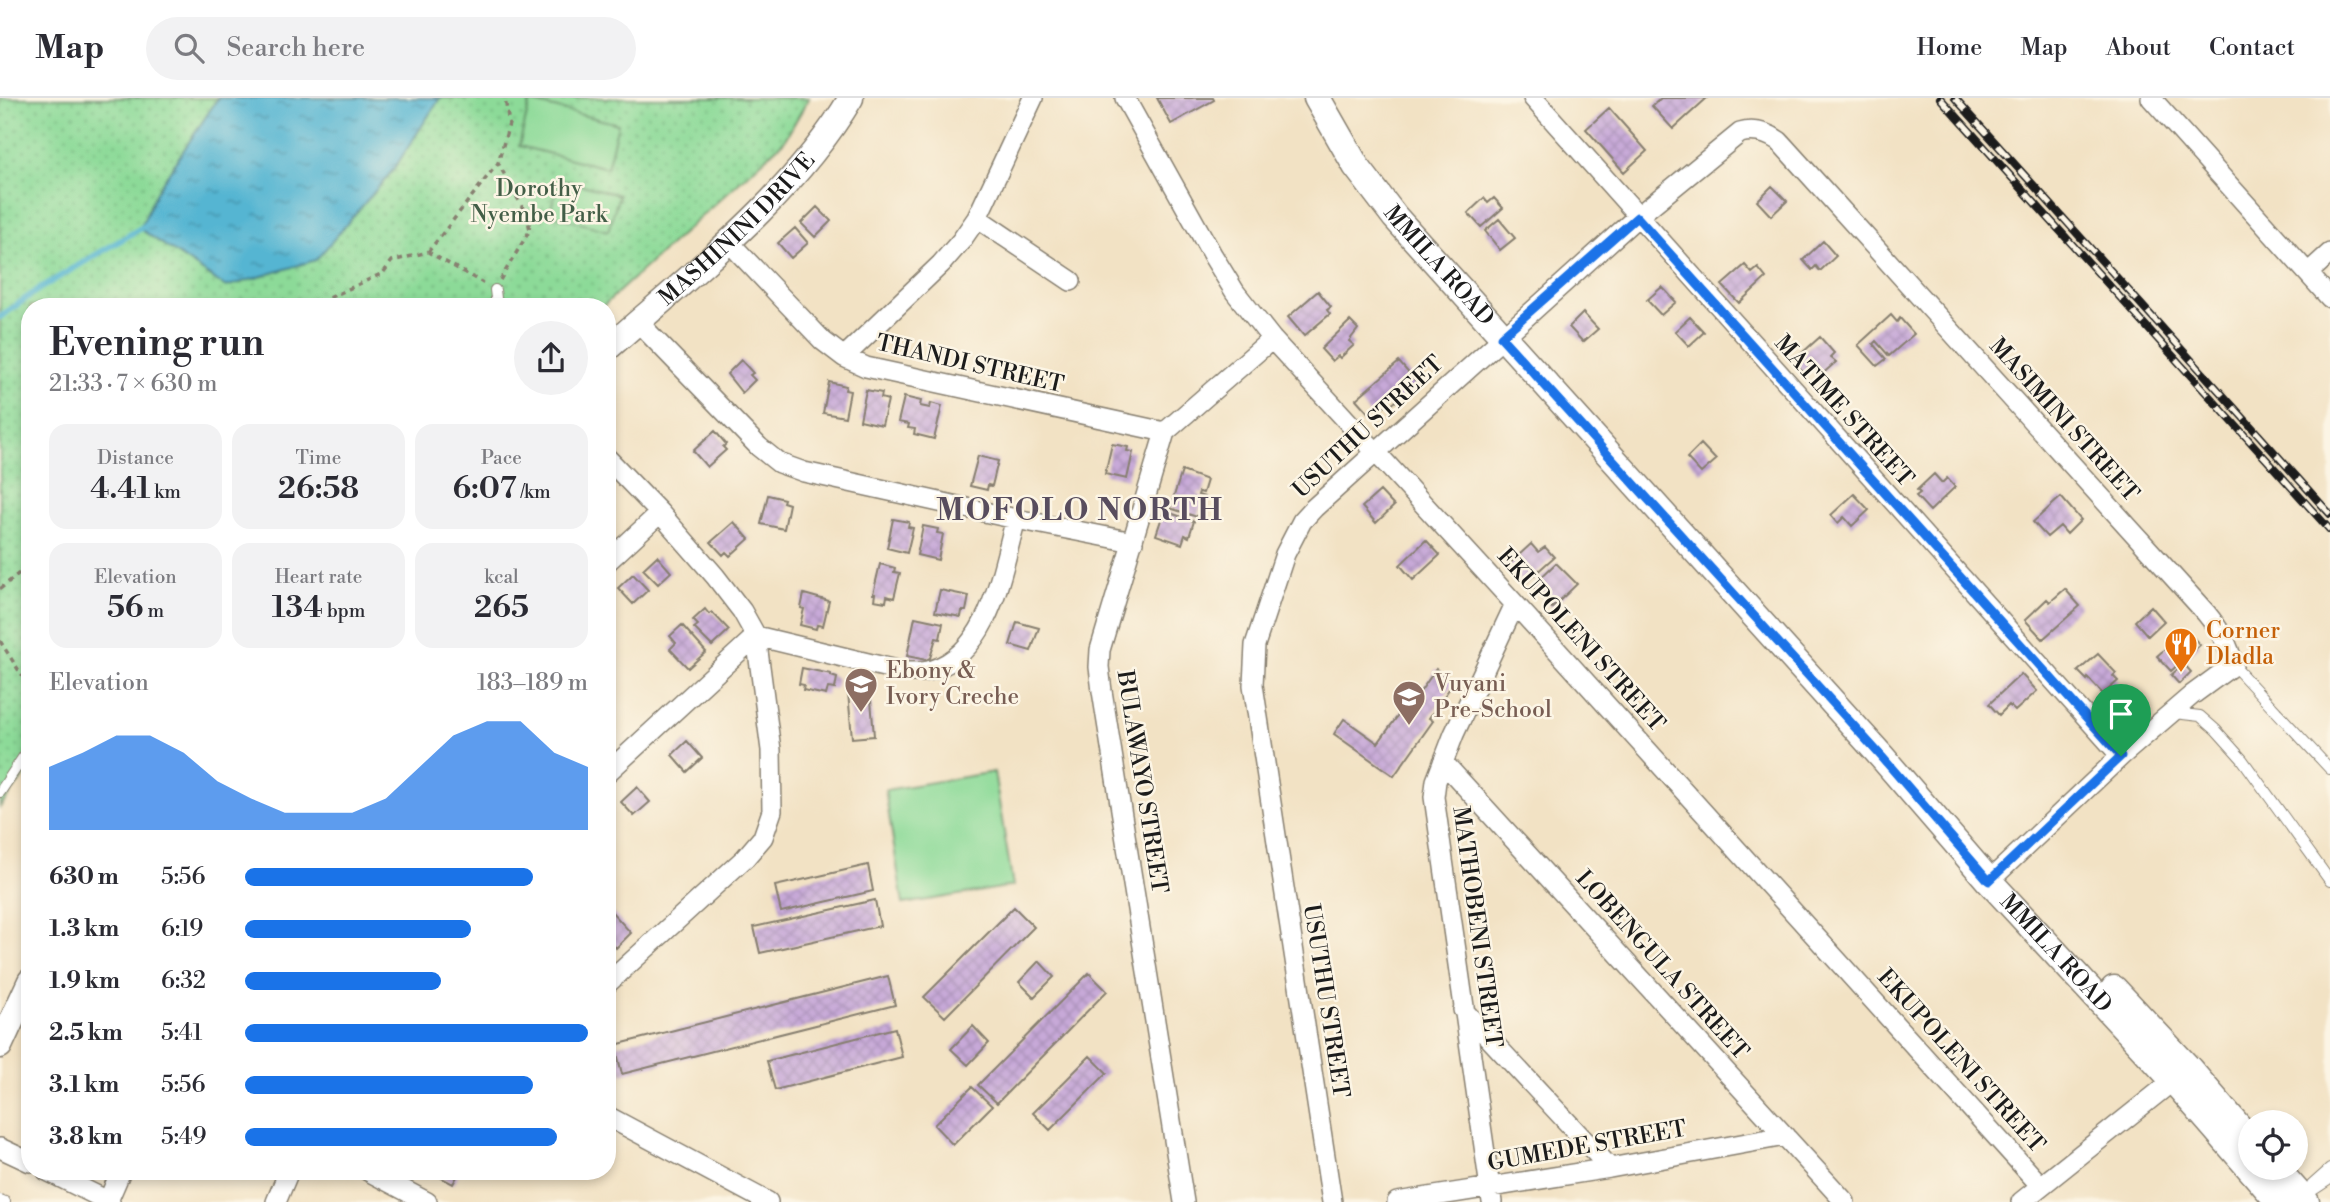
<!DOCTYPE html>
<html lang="en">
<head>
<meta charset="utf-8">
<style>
	body { margin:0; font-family:"Libre Bodoni",serif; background:#f2f2f3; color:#2b2b33; height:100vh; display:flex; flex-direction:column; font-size:26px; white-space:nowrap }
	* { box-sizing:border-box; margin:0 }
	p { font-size:23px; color:#7c7c81 }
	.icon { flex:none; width:38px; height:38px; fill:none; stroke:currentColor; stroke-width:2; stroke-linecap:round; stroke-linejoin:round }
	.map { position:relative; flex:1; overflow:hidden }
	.panel { position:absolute; left:21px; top:200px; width:595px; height:882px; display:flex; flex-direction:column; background:#fff; border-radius:28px; box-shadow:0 4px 10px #0003 }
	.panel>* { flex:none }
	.tools { position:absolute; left:2238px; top:1012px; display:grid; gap:14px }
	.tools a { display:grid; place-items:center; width:70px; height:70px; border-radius:50%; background:#fff; box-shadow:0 4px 10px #0003; font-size:35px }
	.pin { position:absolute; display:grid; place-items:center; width:60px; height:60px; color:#fff; margin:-72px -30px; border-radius:50% 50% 50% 0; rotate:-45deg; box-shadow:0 0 7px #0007 }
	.pin .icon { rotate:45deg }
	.round { display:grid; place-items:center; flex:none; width:74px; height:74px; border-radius:37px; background:#f2f2f3 }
	.overview { display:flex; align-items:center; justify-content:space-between; height:119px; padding:0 28px }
	h1 { font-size:38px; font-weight:600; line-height:52px }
	.figures { display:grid; grid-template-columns:repeat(3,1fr); gap:10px; height:119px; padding:7px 28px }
	.figures div { display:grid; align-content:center; border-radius:18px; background:#f2f2f3; text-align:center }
	.figures b { font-size:30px; font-weight:600 }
	.figures small { font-size:19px; font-weight:400 }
	.figures p { font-size:19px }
	.chart { height:196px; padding:14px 28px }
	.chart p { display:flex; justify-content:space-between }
	.chart svg { width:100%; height:126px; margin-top:7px; fill:#1a73e8; opacity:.7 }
	ul { padding:0 28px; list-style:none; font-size:23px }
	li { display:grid; grid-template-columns:112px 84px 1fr; align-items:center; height:52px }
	li i { height:18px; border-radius:9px; background:#1a73e8 }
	header { display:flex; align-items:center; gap:42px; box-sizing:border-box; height:98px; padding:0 35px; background:#fff; border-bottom:2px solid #e1e1e2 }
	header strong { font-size:33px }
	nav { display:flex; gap:38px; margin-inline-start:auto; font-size:24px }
	.search { width:490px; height:63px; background:#f2f2f3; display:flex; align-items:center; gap:18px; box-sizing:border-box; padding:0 24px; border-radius:38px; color:#7c7c81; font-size:26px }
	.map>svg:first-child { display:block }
	.grass { fill:url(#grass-dots); stroke:#547b5a; stroke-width:2 }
	.pitch { fill:#8cda98; stroke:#547b5a; stroke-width:2 }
	.water { fill:url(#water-ripples); stroke:#386877; stroke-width:2 }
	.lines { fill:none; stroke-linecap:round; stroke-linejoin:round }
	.stream { stroke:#54b5d2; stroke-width:6 }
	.building { fill:url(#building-cross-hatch) }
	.service-casing { stroke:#877f70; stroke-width:12 }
	.minor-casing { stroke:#877f70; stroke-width:22 }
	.tertiary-casing { stroke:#877f70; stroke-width:27 }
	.secondary-casing { stroke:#877f70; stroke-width:29 }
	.path { stroke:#877f70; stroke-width:3.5; stroke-dasharray:5 5; stroke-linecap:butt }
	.service { stroke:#fff; stroke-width:10 }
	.minor { stroke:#fff; stroke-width:19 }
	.tertiary { stroke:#fff; stroke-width:24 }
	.secondary { stroke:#fff; stroke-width:26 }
	.rail-casing { stroke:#1c1c1c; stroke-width:8 }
	.rail { stroke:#fcf5e5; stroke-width:5; stroke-dasharray:16; stroke-linecap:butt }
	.route-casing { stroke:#fff; stroke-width:14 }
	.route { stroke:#1a73e8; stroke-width:9 }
	.labels { text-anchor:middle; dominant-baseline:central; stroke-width:5; stroke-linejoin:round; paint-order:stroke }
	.park-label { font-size:23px; fill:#435e47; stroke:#fcf5e5 }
	.street-label { font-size:23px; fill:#1c1c1c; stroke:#fcf5e5 }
	.food-label { font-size:23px; fill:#c56008; stroke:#fcf5e5; text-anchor:start }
	.education-label { font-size:23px; fill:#785e54; stroke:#fcf5e5; text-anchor:start }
	.district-label { font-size:30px; font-weight:bold; letter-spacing:2px; fill:#584d5e; stroke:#fcf5e5 }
</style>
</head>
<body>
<header>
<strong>Map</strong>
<div class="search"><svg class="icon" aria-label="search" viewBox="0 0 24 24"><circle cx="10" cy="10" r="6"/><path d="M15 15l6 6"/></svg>Search here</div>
<nav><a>Home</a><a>Map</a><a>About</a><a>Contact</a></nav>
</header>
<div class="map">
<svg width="2330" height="1104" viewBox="0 0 2330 1104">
	<defs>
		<pattern id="grass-dots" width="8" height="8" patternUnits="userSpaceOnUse" patternTransform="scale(1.75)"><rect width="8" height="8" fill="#8cda98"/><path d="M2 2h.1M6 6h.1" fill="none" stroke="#78ba82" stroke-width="1.8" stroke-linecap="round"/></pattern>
		<pattern id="water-ripples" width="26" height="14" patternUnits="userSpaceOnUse" patternTransform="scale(1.75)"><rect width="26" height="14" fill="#54b5d2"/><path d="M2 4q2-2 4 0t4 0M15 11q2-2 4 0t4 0" fill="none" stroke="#4592aa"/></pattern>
		<pattern id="building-cross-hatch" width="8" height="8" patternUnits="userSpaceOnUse" patternTransform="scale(1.75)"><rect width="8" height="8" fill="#c7a9d8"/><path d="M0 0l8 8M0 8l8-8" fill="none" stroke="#aa91b9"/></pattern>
	</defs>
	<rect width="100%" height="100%" fill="#fcf5e5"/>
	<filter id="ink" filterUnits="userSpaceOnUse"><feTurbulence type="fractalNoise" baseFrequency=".0143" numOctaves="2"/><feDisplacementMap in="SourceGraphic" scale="14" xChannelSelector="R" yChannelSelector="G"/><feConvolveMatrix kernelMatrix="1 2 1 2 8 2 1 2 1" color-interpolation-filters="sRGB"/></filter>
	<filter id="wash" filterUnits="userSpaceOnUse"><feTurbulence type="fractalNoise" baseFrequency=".00686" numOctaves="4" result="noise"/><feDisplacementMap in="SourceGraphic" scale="28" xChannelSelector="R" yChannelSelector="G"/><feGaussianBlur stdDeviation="1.57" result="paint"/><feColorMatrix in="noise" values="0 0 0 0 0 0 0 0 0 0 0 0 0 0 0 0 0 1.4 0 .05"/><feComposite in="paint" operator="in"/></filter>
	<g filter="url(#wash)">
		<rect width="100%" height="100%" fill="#f2e2c4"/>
		<!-- grass -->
		<path class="grass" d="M0,0h809l-25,43 -181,165h-573v463l-30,38z"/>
		<!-- pitch -->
		<path class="pitch" d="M530,4l88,22 -11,44 -88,-22z
			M560,81l59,16 -11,36 -59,-17z
			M994,674l19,114 -110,18 -18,-114z"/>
		<!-- water -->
		<path class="water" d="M218,0h222l-46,71 -78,91 -90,27 -86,-58 16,-37z"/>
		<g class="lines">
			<!-- stream -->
			<path class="stream" d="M0,219l39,-28 107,-64"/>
		</g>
		<g id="blocks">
			<!-- building -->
			<path class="building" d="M1157,0h56l1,2 -43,24z
				M1661,0h46l-34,31 -21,-23z
				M1609,10l38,43 -23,21 -38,-43z
				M1772,88l15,15 -16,15 -14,-15z
				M1484,100l4,5 6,-5 9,10 -22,19 -13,-14z
				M817,109l14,14 -16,16 -14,-14z
				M1499,121l16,19 -15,12 -15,-19z
				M795,130l13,15 -17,15 -13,-15z
				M1823,143l13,15 -16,15 -4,-5 -4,4 -9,-10z
				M1745,167l7,8 6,-5 8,10 -27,25 -17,-18z
				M1662,189l14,15 -15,13 -14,-15z
				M1318,193l13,16 -4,3 3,4 -26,22 -16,-19z
				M1583,215l15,16 -15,13 -14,-15z
				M1891,217l6,7 3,-4 14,16 -25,22 -13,-15 -3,3 13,15 -9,7 -19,-21z
				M1690,219l14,15 -15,14 -14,-15z
				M1350,223l8,8 -9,12 5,4 -14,13 -2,-2 -6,5 -11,-12z
				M1820,239l14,16 -4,4 6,5 -16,14 -10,-9 -6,6 -11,-12z
				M741,262l12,13 -3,2 5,5 -13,13 -15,-19z
				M1399,264l21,24 -8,7 -3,-3 -19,16 -2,-3 -16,14 -16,-18z
				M829,284l17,4 -1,4 5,1 -5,26 -22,-4z
				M866,292l16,3 -1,5 7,2 -6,25 -22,-5z
				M904,299l17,4 -1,5 10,2 1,-5 11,3 -8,33 -20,-5 1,-5 -7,-1 1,-4 -11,-2z
				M715,333l11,13 -3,3 3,3 -19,17 -14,-16z
				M1112,346l16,3 -1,4 6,1 -6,27 -22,-5z
				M1701,346l15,16 -15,13 -14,-15z
				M978,358l20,5 -6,25 -4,-1 -1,5 -17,-4z
				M1182,373l25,9 -4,13 -4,-1 -1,3 6,2 -7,20 -27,-9z
				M1934,376l8,9 5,-5 8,9 -25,24 -14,-15 4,-3 -3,-3z
				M1380,393l14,15 -18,17 -14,-16z
				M1854,396l15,16 -17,16 -8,-9 -6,6 -7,-8z
				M768,397l16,4 -1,3 6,2 -5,25 -23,-5z
				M2061,399l20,23 -14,14 -7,-8 -13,11 -14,-15z
				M1164,413l30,10 -5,16 -4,-2 -3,9 -26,-9z
				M893,421l16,3 -1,5 5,1 -6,25 -20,-5z
				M734,424l15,17 -19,17 -4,-4 -3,3 -12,-13z
				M923,428l15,3 -1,4 6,1 -5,26 -21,-5z
				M1426,442l14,15 -27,25 -13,-15z
				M1531,446l7,8 7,-5 9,10 -30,27 -17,-18z
				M657,458l14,16 -13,12 -15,-15z
				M1556,465l21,21 -25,24 -20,-22z
				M880,466l15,4 -1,4 6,1 -6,25 -7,-2 -1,6 -12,-2 1,-6h-2z
				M633,476l15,16 -15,14 -15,-16z
				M2065,491l15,17 -37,33 -18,-19 22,-21 3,3z
				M940,492l29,6 -3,15h-4l-1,6 -26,-5z
				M804,496l25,7 -6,25 -6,-1 -1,4 -16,-4 4,-16 -3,-1z
				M2151,508l13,15 -16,15 -13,-15z
				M705,511l4,5 3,-2 17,18 -17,16 -18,-18 4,-3 -5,-5z
				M915,519l28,6 -3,16 -4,-1 -6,20 -4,2 -19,-4z
				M1017,524l22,6 -8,23 -21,-6z
				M682,527l24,27 -18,16 -18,-19 6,-6 -6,-7z
				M2186,532l14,15 -29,26 -14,-15z
				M2098,556l18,19 -3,3 5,5 -15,13 -15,-16 -1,2 -9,-9z
				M2184,566l7,8 -12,12 -8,-9z
				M802,570l29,6v2l6,2 -2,11 -7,-1 -2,7 -23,-5 1,-5 -5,-1z
				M1436,571l18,13 -25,36 4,3 -39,55 -60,-42 10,-15 34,24 30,-41 3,3z
				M2021,576l16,17 -22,20 -6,-6 -10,10 -10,-11z
				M870,590l4,48 -22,2 -4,-46z
				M687,643l15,17 -15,14 -15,-17z
				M637,689l13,15 -16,14 -13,-14z
				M868,767l5,26 -92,21 -6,-26z
				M875,802l5,26 -120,27 -6,-26z
				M1014,809l20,20 -89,90 -21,-20z
				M610,812l21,23 -15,15 -9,-10v-26z
				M1039,863l15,16 -20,20 -15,-15z
				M1089,875l18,18 -110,112 -19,-18z
				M888,878l7,29 -273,69 -7,-29z
				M973,928l16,17 -21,22 -17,-16z
				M895,930l7,29 -127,33 -8,-29z
				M1090,958l17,17 -57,57 -17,-17z
				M972,989l20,19 -39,39 -19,-20z
				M436,1073h24l-7,13 -19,-10z"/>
		</g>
	</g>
	<g filter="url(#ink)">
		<use href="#blocks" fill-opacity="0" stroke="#877f70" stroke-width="2"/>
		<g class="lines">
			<defs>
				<path id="service" d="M495,192l2,16
					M2233,567l97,104
					M2174,615l26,3 16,14 26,29 88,122
					M0,694l30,-45
					M2313,1091l-1,-4 18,-16
					M2304,1098l26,-17
					M0,1102l5,2"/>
				<path id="minor" d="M1125,0l88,158 22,36 37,47 243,265 526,582
					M1533,0l588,658
					M2151,0l179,200
					M977,120l94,63
					M728,143l95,100 21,16 22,10 299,65
					M2308,175l22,-20
					M638,224l121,125 20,16 25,9 212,47 117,23
					M844,259l97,-93 20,-23 16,-23 56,-120
					M607,360l53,55 55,63 27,35 14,25 15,114 1,61 -9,26 -18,21 -138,126
					M607,464l53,-49
					M1443,664l402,440
					M607,675l149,-137 149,36c9,0 19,1 27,-2 59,-19 69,-99 84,-151
					M1463,912l147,158
					M607,1018l161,86
					M0,1050l30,14
					M47,1073l63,31
					M368,1073l59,31
					M108,1103l13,-30
					M276,1104l13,-31
					M1184,1104l-82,-511 -3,-24 1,-17 65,-218 107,-93
					M1332,1104l-79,-517 2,-40 30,-91 17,-33 12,-13 323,-291 103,-84c14,-4 26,-1 39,8l427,472c13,16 23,31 27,52l-41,30 -71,61 -132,125
					M1397,1104l213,-34 175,-32
					M1492,1104l-58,-405 2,-16 18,-47 61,-130
					M2021,1104l163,-130"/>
				<g id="tertiary">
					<path id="s1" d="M607,251c86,-76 185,-152 244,-251"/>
					<path d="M0,948l30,-65"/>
				</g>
				<g id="secondary">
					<path id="s2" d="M1317,0l39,68 39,51 487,540 107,124 185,200 105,121"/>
					<path d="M2114,891l75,80 61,71"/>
					<path d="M2275,1069l31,35"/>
				</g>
			</defs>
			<!-- service casing -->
			<use href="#service" class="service-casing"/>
			<!-- minor casing -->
			<use href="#minor" class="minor-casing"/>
			<!-- tertiary casing -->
			<use href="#tertiary" class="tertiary-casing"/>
			<!-- secondary casing -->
			<use href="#secondary" class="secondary-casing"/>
			<!-- path -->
			<path class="path" d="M428,154l70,-89
				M500,182l30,-50 -3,-15 -29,-52 11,-39 -4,-26
				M324,208l7,-9 52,-24 9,-12 36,-9 55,31
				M0,491l30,-25
				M0,543l30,47"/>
			<!-- service -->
			<use href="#service" class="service"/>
			<!-- minor -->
			<use href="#minor" class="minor"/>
			<!-- tertiary -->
			<use href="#tertiary" class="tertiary"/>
			<!-- secondary -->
			<use href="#secondary" class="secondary"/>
			<defs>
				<path id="rail" d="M1940,0l390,432
					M1955,0l375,416"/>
			</defs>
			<!-- rail casing -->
			<use href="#rail" class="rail-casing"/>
			<!-- rail -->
			<use href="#rail" class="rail"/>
		</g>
	</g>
	<g class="lines" filter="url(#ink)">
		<defs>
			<path id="route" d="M1637,119l484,539 -132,125 -107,-124 -381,-420z"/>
		</defs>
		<!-- route casing -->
		<use href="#route" class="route-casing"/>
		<!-- route -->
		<use href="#route" class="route"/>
	</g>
	<!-- icons -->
	<defs>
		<symbol id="restaurant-pin" viewBox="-11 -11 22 30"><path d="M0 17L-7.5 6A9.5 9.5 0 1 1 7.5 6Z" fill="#e8710a" stroke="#fcf5e5"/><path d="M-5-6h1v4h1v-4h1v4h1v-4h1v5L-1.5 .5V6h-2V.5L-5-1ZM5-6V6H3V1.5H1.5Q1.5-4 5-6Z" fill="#fff"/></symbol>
		<symbol id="school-pin" viewBox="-11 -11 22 30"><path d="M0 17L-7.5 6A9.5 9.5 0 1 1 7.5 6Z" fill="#8d6e63" stroke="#fcf5e5"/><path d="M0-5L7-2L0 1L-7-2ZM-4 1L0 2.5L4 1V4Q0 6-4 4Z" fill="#fff"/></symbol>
	</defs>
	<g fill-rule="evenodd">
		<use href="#restaurant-pin" x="2162" y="527" width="38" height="52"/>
		<use href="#school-pin" x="842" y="567" width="38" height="52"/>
		<use href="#school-pin" x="1390" y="580" width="38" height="52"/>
	</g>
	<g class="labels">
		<!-- park labels -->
		<g class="park-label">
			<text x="539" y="91">Dorothy<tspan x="539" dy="26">Nyembe Park</tspan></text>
		</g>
		<!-- street labels -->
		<g class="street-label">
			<text stroke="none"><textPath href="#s1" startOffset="177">MASHININI DRIVE</textPath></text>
			<text stroke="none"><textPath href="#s2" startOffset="208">MMILA ROAD</textPath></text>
			<text transform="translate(970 266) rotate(13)">THANDI STREET</text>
			<text transform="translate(1844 313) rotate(48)">MATIME STREET</text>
			<text transform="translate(2064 322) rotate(48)">MASIMINI STREET</text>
			<text transform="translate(1368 329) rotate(-43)">USUTHU STREET</text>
			<text transform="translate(1581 542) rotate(48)">EKUPOLENI STREET</text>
			<text transform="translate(1142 684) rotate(81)">BULAWAYO STREET</text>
			<text transform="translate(1477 829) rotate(82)">MATHOBENI STREET</text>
			<text stroke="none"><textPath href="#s2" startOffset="1132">MMILA ROAD</textPath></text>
			<text transform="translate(1662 867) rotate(48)">LOBENGULA STREET</text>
			<text transform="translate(1326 903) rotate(81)">USUTHU STREET</text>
			<text transform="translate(1961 963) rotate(48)">EKUPOLENI STREET</text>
			<text transform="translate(1587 1048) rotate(-10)">GUMEDE STREET</text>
		</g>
		<!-- food labels -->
		<g class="food-label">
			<text x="2206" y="533">Corner<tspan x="2206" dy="26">Dladla</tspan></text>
		</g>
		<!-- education labels -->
		<g class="education-label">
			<text x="886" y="573">Ebony &amp;<tspan x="886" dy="26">Ivory Creche</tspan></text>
			<text x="1434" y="586">Vuyani<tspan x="1434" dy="26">Pre-School</tspan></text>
		</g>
		<!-- district labels -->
		<g class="district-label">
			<text x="1080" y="413">MOFOLO NORTH</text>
		</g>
	</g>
</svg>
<div class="tools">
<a><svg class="icon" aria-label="locate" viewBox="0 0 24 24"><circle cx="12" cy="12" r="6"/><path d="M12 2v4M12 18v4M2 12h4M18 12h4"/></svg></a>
</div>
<div class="pin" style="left:2121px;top:658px;background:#1e9e55"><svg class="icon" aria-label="arrive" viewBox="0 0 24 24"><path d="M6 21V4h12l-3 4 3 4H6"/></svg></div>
<section class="panel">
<div class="overview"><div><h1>Evening run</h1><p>21:33 · 7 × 630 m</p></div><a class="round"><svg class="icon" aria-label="share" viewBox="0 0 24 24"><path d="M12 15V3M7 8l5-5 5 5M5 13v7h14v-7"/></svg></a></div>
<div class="figures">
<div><p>Distance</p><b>4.41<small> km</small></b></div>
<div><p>Time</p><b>26:58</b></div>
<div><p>Pace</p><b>6:07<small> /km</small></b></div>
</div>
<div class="figures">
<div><p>Elevation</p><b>56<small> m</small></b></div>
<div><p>Heart rate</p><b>134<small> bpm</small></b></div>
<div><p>kcal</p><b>265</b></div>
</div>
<div class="chart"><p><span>Elevation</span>183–189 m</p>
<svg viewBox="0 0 160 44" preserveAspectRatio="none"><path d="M0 44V22L10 17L20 11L30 11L40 17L50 27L60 33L70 38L80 38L90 38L100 33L110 22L120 11L130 6L140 6L150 17L160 22V44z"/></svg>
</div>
<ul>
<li><b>630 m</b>5:56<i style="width:84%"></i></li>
<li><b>1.3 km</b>6:19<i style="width:66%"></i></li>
<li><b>1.9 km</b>6:32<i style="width:57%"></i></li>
<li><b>2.5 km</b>5:41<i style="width:100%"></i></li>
<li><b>3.1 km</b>5:56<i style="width:84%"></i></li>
<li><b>3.8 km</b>5:49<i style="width:91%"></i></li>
</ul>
</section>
</div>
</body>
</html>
